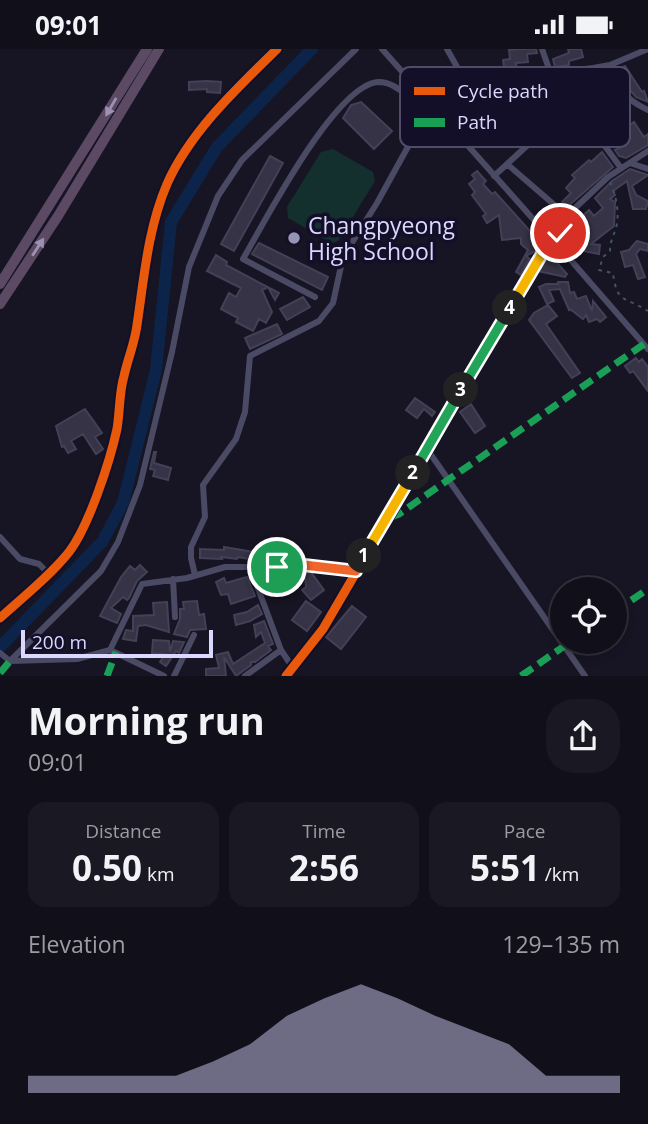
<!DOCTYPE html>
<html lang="en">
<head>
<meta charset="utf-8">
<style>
	body { margin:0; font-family:"Open Sans",sans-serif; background:#1a1923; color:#f1f3f6; height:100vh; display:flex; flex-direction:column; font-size:26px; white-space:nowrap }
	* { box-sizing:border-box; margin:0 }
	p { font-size:23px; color:#9c9da2 }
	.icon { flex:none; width:38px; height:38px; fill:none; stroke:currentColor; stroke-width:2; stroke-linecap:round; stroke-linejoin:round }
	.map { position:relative; height:627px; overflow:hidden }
	.sheet { display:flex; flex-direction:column; background:#11101a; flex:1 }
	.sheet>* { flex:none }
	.buttons { position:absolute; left:550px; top:528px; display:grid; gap:14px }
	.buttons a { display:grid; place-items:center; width:77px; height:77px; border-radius:50%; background:#11101a; box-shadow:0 4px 10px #0003,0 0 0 2px #303039; font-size:35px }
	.scale { position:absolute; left:21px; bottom:18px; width:192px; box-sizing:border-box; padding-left:7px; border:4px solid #dbd8ff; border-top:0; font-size:19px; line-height:24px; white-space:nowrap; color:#dbd8ff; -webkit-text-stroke:5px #130f29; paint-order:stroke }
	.pin { position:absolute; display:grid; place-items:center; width:60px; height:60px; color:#fff; margin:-30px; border:4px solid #fff; border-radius:50%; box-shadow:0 2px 7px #0007 }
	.km { position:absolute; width:35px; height:35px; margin:-18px; border-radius:50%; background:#222; color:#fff; font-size:19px; line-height:35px; text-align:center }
	.round { display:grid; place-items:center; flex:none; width:74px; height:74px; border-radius:28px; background:#1a1923 }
	.head { display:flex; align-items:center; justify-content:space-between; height:119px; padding:0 28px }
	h1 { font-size:38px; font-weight:700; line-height:52px }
	.stats { display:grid; grid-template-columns:repeat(3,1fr); gap:10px; height:119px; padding:7px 28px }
	.stats div { display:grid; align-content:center; border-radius:18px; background:#1a1923; text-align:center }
	.stats b { font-size:35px; font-weight:700 }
	.stats small { font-size:19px; font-weight:400 }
	.stats p { font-size:19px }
	.chart { height:196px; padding:14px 28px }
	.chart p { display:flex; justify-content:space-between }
	.chart svg { width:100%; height:126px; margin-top:7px; fill:#9694b2; opacity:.7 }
	.status { display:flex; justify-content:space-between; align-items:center; height:49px; padding:0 35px; background:#11101a; direction:ltr }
	.status svg { height:19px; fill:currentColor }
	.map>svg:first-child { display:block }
	.grass { fill:#13302f }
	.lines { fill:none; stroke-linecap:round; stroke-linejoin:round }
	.river { stroke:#0c2449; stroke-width:12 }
	.building { fill:#353345; stroke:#434057; stroke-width:2 }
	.path { stroke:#445261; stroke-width:2; stroke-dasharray:3.5 5; stroke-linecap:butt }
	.minor { stroke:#4a4a64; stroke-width:6 }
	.highway { stroke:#5c4a64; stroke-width:10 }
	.quiet { stroke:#1a9f57; stroke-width:7; stroke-dasharray:14 7; stroke-linecap:butt }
	.cycleway-casing { stroke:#130f29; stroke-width:13 }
	.cycleway { stroke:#e8590c; stroke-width:9 }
	.oneway { fill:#9c91b2 }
	.split-1-casing { stroke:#fff; stroke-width:14 }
	.split-2-casing { stroke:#fff; stroke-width:14 }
	.split-3-casing { stroke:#fff; stroke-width:14 }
	.split-4-casing { stroke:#fff; stroke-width:14 }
	.split-5-casing { stroke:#fff; stroke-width:14 }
	.split-1 { stroke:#f0652b; stroke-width:9 }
	.split-2 { stroke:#f5b400; stroke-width:9 }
	.split-3 { stroke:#22a559; stroke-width:9 }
	.split-4 { stroke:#22a559; stroke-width:9 }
	.split-5 { stroke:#f5b400; stroke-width:9 }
	.poi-dot { fill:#9694b2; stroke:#130f29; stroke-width:2.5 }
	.labels { text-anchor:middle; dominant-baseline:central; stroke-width:7; stroke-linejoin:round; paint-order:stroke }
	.poi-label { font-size:23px; fill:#dbd8ff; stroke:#130f29; text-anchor:start }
	.key { fill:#130f29; stroke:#4f4b69; stroke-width:2 }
	.key-label { font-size:19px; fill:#dbd8ff }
</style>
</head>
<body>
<div class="status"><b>09:01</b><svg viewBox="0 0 49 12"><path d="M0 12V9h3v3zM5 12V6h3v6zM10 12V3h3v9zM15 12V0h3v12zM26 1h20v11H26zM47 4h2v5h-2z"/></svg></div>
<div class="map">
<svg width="648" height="627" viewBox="0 0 648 627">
	<rect width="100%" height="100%" fill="#171523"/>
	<!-- grass -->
	<path class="grass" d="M333,100l40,23 2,9 -37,60 -6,2 -44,-25 -1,-11 34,-55z"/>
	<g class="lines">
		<!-- river -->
		<path class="river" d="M0,598l102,-105 21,-39 33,-133 15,-148 46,-75 95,-98"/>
	</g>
	<!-- building -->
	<path class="building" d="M519,0h17l1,4 -10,1 1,8 -12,1 1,8 -12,2 -2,-13 7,-1 -1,-9z
		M568,0h13l2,8 -14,4v4l-14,2 -2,-8 16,-6z
		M625,17l17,26 2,-1 4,11 -12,-5 -11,-13 -7,-15z
		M207,32l14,1 -1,11 -13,-1v-3l-18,1v-8z
		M361,53l31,29 -18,18 -31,-31 8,-13z
		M634,73l10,15 4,-3v11l-22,13 -7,-2 -4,-6 5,-2 -4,-13z
		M602,103l11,15 -46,40 -5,-5 9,-9 -5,-5 9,-10 -3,-3 17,-15 2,2z
		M270,107l13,7 -49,88 -13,-7z
		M630,120l18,6 -16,11 4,9 12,6 -2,8h-13l-6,-28 -14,10 2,4 -5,4 5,3 -1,24 -23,18 9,1 -1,9 -20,-4 -15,-17 25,-23 5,6 9,-8 -8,-10 17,-17z
		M477,122l9,10 -3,3 9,10 3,-2 43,48 -3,11 -9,5 4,3 -9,16 -5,-3 12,-22 -7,-6v-6l-19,2 -3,-25 -12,8 -4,-7 3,-2 -14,-19 3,-3 -6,-8 6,-5 -3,-4z
		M637,192l11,3v7l-8,-2 -4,5 9,23 -7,2 -5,-14 -8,2 -4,-15 8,-2z
		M259,194l69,34 -6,13 -70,-36z
		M216,206l11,7 -1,3 53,28 -4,7 -7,-13 -6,3 10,22 -6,11 -7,-4 -6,12 -17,-9 2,-4 -17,-9 8,-16 7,4 5,-9 -34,-17z
		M547,206l4,1 16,18 -2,3 -27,-6z
		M558,233h10l2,11 4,-1 3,7 9,-3 6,15 1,-10 13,16 -6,5 -3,-3 -8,3 -3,-7 -3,4 -13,-10 -1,1 -9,-21 -11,1 5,11 -7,3 -8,-17 7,-3h12z
		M303,248l7,10 -23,13 -7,-11z
		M548,256l9,11 -11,8 34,49 -8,5 -43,-58 5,-7z
		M277,275l5,10 -32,15 -5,-11z
		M636,309l3,4 3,-3 6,8v24l-15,-20 -3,2 -5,-7z
		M415,349l20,14 -3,4 -8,-7 -7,9 -11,-8z
		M471,355l14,22 -10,7 -15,-21z
		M85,360l17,24 -7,4 8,12 -7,5 -13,-20 -12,7 5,8 -8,4 -4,-7 -2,1 -6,-21z
		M154,403h2l-2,11 17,5 -3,12 -15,-4 2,-6 -5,-1z
		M224,498l30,5 25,-4 2,13h-10l-1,-3 -15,2 -17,-3 -1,2 -16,-2 1,2 -22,-1v-9l24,1z
		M140,516l7,7 -10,9 -8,17 -2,2 -4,-3 -12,11 10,6 -4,9 -17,-7 21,-39 9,-11 5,4z
		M299,521l11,1 14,19 -13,10 -9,-10 4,-3 -1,-11 -7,-2z
		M247,528l8,19 -24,8 -3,-10 -7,1 -5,-13 8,-4 2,5z
		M197,552l2,14 5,-1 2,15 -16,1 -3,7 -13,-3 6,-15v-10h4l-1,-7z
		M306,552l15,11 -14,19 -15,-11z
		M167,553l2,30 -23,-7 -8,1 -2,15 -13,-2 3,-9 7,1v-15l21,-1 -1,-12z
		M258,556l4,9 -12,7 -14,4 -2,-10 13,-3z
		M352,557l14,11 -25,32 -15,-12z
		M264,572l9,23 -5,2 3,4 -16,12h-4v3l-15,11 -12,-19 2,19h-20v-7l13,-1 -3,-13 12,-3 5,12 32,-21 -4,-11 -5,5 -2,-12z
		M153,591l16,1 1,11 3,-11 11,1 -5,11 -3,-2 -10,15 -6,-4 5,-8 -13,-1z"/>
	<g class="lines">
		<!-- path -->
		<path class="path" d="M610,133c6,13 10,32 6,46 -3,9 -6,14 -6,23l-7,6 -4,13 14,3c4,31 11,23 35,38"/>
		<!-- minor -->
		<path class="minor" d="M382,0l159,179
			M447,0l19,34
			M542,0l12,34 12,23 30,28 25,34
			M610,16c10,25 13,33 38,45
			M630,114l18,6
			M507,115l59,51
			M494,127l36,-33 41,-30
			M539 185a10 10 0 1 1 20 0a10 10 0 1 1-20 0Z
			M556,177l52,-49 40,-26
			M555,193l93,107
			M315,248l-72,-38c21,-36 93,-176 136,-177 15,0 26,13 38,20l9,-5
			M427,400l158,227
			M0,488l20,22 19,5 9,9
			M250,518l31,83 12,18
			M195,526l-4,-17v-11l14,-30 -2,-32 33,-46 9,-27 5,-56 69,-35 14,-18 10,-46 34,-54 49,-89 7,-9 23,-18 10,-4 127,-15 17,-3 38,-16
			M173,530l2,38
			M0,569c23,-21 50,-42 69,-66 20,-26 41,-91 48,-123 3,-18 2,-36 7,-53 4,-18 11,-34 13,-51 7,-47 11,-97 30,-141 23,-52 70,-96 110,-135
			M110,601l32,-66 45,-6 38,-11h52l18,-3 61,7
			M0,604l10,8 67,-2 33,-9 54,26
			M10,612l91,-90 17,-29 22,-57 32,-133 17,-85 29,-71 24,-36 114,-111
			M174,627l20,-41
			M245,627l36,-26
			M286,627l37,-47 219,-375 2,-12"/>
		<!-- highway -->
		<path class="highway" d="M0,235l147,-235
			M0,255l58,-88 101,-167"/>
		<!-- quiet -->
		<path class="quiet" d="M390,465l4,2 5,-2 245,-170
			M614,563l34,-23
			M0,624l10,-12
			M107,627l9,-24
			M521,627l49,-34"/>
		<defs>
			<path id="cycleway" d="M0,569c23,-21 50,-42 69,-66 20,-26 41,-91 48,-123 3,-18 2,-36 7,-53 4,-18 11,-34 13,-51 7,-47 11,-97 30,-141 23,-52 70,-96 110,-135
				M286,627l37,-47 219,-375 2,-12"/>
		</defs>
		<!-- cycleway casing -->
		<use href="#cycleway" class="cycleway-casing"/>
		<!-- cycleway -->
		<use href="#cycleway" class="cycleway"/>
	</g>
	<!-- one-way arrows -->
	<defs><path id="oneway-solid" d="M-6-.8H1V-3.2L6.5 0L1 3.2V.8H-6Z" transform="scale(1.75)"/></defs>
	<g class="oneway">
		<use href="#oneway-solid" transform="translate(111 58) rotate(120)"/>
		<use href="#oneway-solid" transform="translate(38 198) rotate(-57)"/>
	</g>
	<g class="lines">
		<defs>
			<path id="split-1" d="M277,518l18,-3 61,7 8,-15"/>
			<path id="split-2" d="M364,507l49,-83"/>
			<path id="split-3" d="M413,424l48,-83"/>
			<path id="split-4" d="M461,341l49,-82"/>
			<path id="split-5" d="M510,259l32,-54 2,-12h11l5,-9"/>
		</defs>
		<!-- split-1 casing -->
		<use href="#split-1" class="split-1-casing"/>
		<!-- split-2 casing -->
		<use href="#split-2" class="split-2-casing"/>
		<!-- split-3 casing -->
		<use href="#split-3" class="split-3-casing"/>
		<!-- split-4 casing -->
		<use href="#split-4" class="split-4-casing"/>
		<!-- split-5 casing -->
		<use href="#split-5" class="split-5-casing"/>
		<!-- split-1 -->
		<use href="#split-1" class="split-1"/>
		<!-- split-2 -->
		<use href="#split-2" class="split-2"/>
		<!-- split-3 -->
		<use href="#split-3" class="split-3"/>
		<!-- split-4 -->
		<use href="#split-4" class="split-4"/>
		<!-- split-5 -->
		<use href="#split-5" class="split-5"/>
	</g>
	<!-- markers -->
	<circle class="poi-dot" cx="294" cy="189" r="7"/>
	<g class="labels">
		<!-- poi labels -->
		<g class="poi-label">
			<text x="308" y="176">Changpyeong<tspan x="308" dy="26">High School</tspan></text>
		</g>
	</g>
	<!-- legend -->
	<rect x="400" y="18" width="230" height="80" rx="10" class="key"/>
	<rect x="414" y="38" width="31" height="8" fill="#e8590c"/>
	<rect x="414" y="69" width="31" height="9" fill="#1a9f57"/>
	<g class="key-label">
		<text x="457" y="49">Cycle path</text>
		<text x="457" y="80">Path</text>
	</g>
</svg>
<div class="buttons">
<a><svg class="icon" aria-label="locate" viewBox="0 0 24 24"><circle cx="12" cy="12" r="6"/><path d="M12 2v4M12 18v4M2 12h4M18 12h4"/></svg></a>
</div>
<div class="scale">200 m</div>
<div class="pin" style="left:277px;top:518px;background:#1e9e55"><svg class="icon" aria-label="arrive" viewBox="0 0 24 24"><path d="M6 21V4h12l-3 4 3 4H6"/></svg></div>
<div class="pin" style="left:560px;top:184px;background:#d93025"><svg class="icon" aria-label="check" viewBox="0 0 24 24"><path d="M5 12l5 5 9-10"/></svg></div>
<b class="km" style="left:364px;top:507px">1</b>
<b class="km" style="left:413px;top:424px">2</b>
<b class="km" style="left:461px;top:341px">3</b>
<b class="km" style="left:510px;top:259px">4</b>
</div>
<section class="sheet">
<div class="head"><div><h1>Morning run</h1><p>09:01</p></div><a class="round"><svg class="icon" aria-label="share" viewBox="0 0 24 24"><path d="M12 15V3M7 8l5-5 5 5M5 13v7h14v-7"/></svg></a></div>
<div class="stats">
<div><p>Distance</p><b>0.50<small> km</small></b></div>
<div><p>Time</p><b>2:56</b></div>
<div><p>Pace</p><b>5:51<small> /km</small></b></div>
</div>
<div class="chart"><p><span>Elevation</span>129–135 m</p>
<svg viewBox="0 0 160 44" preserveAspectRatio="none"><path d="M0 44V38L10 38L20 38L30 38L40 38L50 33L60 27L70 17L80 11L90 6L100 11L110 17L120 22L130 27L140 38L150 38L160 38V44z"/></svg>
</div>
</section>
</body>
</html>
